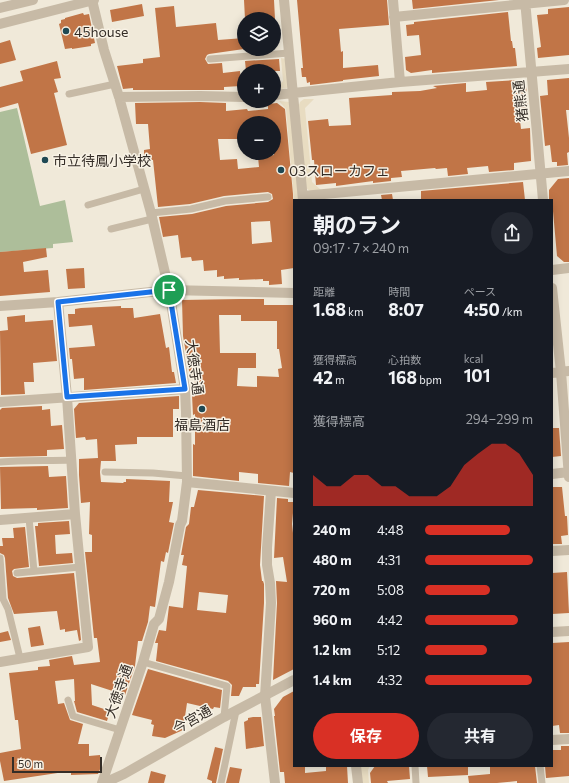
<!DOCTYPE html>
<html lang="ja">
<head>
<meta charset="utf-8">
<style>
	body { margin:0; font-family:Commissioner,"Noto Sans JP",sans-serif; background:#242831; color:#f1f3f6; height:100vh; display:flex; flex-direction:column; font-size:15px; white-space:nowrap }
	* { box-sizing:border-box; margin:0 }
	p { font-size:13px; color:#9ea1a6 }
	.icon { flex:none; width:22px; height:22px; fill:none; stroke:currentColor; stroke-width:2; stroke-linecap:round; stroke-linejoin:round }
	.map { position:relative; flex:1; overflow:hidden }
	.panel { position:absolute; left:293px; top:199px; width:260px; height:568px; display:flex; flex-direction:column; background:#171b24; border-radius:0px; box-shadow:0 2px 10px #0003 }
	.panel>* { flex:none }
	.fabs { position:absolute; left:237px; top:12px; display:grid; gap:8px }
	.fabs a { display:grid; place-items:center; width:44px; height:44px; border-radius:50%; background:#171b24; box-shadow:0 2px 10px #0003; font-size:20px }
	.scale { position:absolute; left:12px; bottom:10px; width:90px; box-sizing:border-box; padding-left:4px; border:2px solid #342d27; border-top:0; font-size:11px; line-height:14px; white-space:nowrap; color:#342d27; -webkit-text-stroke:3px #f8f2e5; paint-order:stroke }
	.pin { position:absolute; display:grid; place-items:center; width:34px; height:34px; color:#fff; margin:-17px; border:2px solid #fff; border-radius:50%; box-shadow:0 1px 4px #0007 }
	.round { display:grid; place-items:center; flex:none; width:42px; height:42px; border-radius:21px; background:#242831 }
	.headline { display:flex; align-items:center; justify-content:space-between; height:68px; padding:0 20px }
	h1 { font-size:22px; font-weight:700; line-height:30px }
	.metrics { display:grid; grid-template-columns:repeat(3,1fr); gap:6px; height:68px; padding:4px 20px }
	.metrics div { display:grid; align-content:center }
	.metrics b { font-size:17px; font-weight:700 }
	.metrics small { font-size:11px; font-weight:400 }
	.metrics p { font-size:11px }
	.chart { height:112px; padding:8px 20px }
	.chart p { display:flex; justify-content:space-between }
	.chart svg { width:100%; height:72px; margin-top:4px; fill:#d93025; opacity:.7 }
	.action { display:flex; gap:8px; margin-top:auto; padding:8px 20px }
	.action a { flex:1; height:46px; border-radius:24px; background:#d93025; color:#fff; font-size:16px; font-weight:700; line-height:46px; text-align:center }
	.action a+a { background:#242831; color:#f1f3f6 }
	ul { padding:0 20px; list-style:none; font-size:13px }
	li { display:grid; grid-template-columns:64px 48px 1fr; align-items:center; height:30px }
	li i { height:10px; border-radius:5px; background:#d93025 }
	.map>svg:first-child { display:block }
	.green { fill:#adbe9a }
	.plaza { fill:#e8dcc1 }
	.building { fill:#c17547; fill-rule:evenodd }
	.lines { fill:none; stroke-linecap:round; stroke-linejoin:round }
	.service { stroke:#c7baa6; stroke-width:7 }
	.minor { stroke:#c7baa6; stroke-width:10 }
	.tertiary { stroke:#c7baa6; stroke-width:10 }
	.route-casing { stroke:#fff; stroke-width:8 }
	.route { stroke:#1a73e8; stroke-width:5 }
	.poi-dot { fill:#1e4853; stroke:#f8f2e5; stroke-width:1.5 }
	.labels { text-anchor:middle; dominant-baseline:central; stroke-width:3; stroke-linejoin:round; paint-order:stroke }
	.poi-label { font-size:14px; fill:#342d27; stroke:#f8f2e5; text-anchor:start }
	.street-label { font-size:14px; fill:#342d27; stroke:#f8f2e5 }
</style>
</head>
<body>
<div class="map">
<svg width="569" height="783" viewBox="0 0 569 783">
	<rect width="100%" height="100%" fill="#f0e9d9"/>
	<!-- green -->
	<path class="green" d="M17,108l23,98 25,-6 8,42 -20,2v4l-53,4v-140z"/>
	<!-- plaza -->
	<path class="plaza" d="M281,58l5,1 3,27 -2,2 -12,2 8,-9z
		M304,99h10l-9,9 7,74 9,8 -11,1 -4,-3 -7,-83 1,-3z
		M279,101l11,1 10,98h-6l-8,-91z
		M359,766h11l-2,4 1,13h-6z"/>
	<!-- building -->
	<path class="building" d="M244,0h30l1,19h-30z
		M297,0h90l2,25 -50,4 2,23 2,-1v17l35,-3 1,11 -36,4v1l-33,4v-3l-3,1 -1,-6h-4l-1,-9h2z
		M412,0h87l-86,9z
		M142,4l2,12 -32,6 -2,-12z
		M174,6l2,21 40,-4 2,17 26,-2v11l-35,5 -2,1 -2,4 3,5 14,-1 1,10 17,-2 1,15 -17,1v3h-91v-2l-10,1 -6,-23 26,-3v-4l17,-2 -5,-49z
		M569,7v48l-31,3 -1,-10 4,-1 -4,-32 11,-1v-5z
		M508,12l3,29h1l1,7h2l2,18 -85,7v-3l-21,3 -5,-3 -1,-13 16,-2 -2,-20 -12,1 -1,-11 8,-1v-2z
		M83,13l1,2 5,-1 6,29 -4,1v2l-19,3v-1l-7,1 -6,-25 2,-1v-3l4,-1v-1z
		M10,40l6,20 -16,4v-21z
		M279,59l1,12h-34l-1,-10z
		M57,61l4,17 -7,1 4,13 -4,1 13,52 -36,9 -13,-51 -18,5v-21l23,-6 -3,-10z
		M569,78v32h-3l3,28v14l-2,1 1,12 -11,1v-4h-5l-2,-17 -5,1 -5,-50 8,-1 -1,-15z
		M517,80l9,6 2,24 -9,1 2,18 9,-1 1,33 -17,2v7l-25,2 -1,-6 -21,2 1,6 -20,2 -1,-8 -11,1 -1,-1 -34,3 1,6 -11,1v3l-18,2v-2l-37,5v-3l-20,2 -2,-25h-2l-4,-39 20,-2 1,7 22,-1 -2,-27 43,-3v-3l28,-1 17,-3 -4,-2 33,-3v9l21,-2 -1,-8z
		M200,102l26,1v8l21,-2 1,2 20,-2v-5l9,-1 8,6 8,85 1,74 -13,2 1,14 -13,1v-4h-6v-2l-24,1v-2l-15,1v-3l-7,1v-7l-13,1 -1,-11 -11,1 -1,-4 -10,1 -3,-23 -15,2 -4,-20 33,-3 34,-8 42,-4 5,-3 -1,-5 -4,-2 -44,4 -34,8 -32,3 -5,-47h-9v-10l6,-1 -2,-25h-12l-1,-21zM244,123h30v32l-16,2 1,10 -21,2 -1,-10 -17,1 -2,-21h26zM270,221l2,21 -20,2 -1,-22z
		M569,178v84h-5l-7,-6 -5,-56h-3v-10l9,-11z
		M523,182l2,18h-104v-9z
		M392,194l1,6h-11l-1,-5z
		M46,248l1,9 -24,5 1,10 24,-2 2,22 -50,4v-44z
		M84,268l1,20 -17,1 -2,-20z
		M240,299h24v6h30v168l-4,-1 -1,14 -31,-3v-9l-19,-2v9l-46,-5v-32l2,1v-31l-2,1 -1,-20 4,-1 -2,-18h-4l-7,-40 -1,-36zM219,315h22v6h36v28h2l3,19 -4,1 1,8 -22,-1v11l-20,-1 1,-18h18v-15h-36z
		M121,306v2h12l1,10 26,-4 6,34 3,-1 3,25h2l2,11 -92,7v-12l-10,1 -2,-20h-2l-1,-11 26,-2 -3,-21 -23,2 -1,-13h7v-5l6,-1z
		M25,315v7l28,-2 4,41 -24,2 1,19h-10l1,12 -24,1 -1,-64 8,-1 -1,-13z
		M179,396v13h-6v28h-36v7l-22,1 1,16h-15l-1,11 1,10 22,1 1,-1h2v-3l44,2 -1,21h4l-4,20 5,1 -6,30 -2,-1 -2,10 -3,-1 -6,46 -5,-1 -2,16 -6,19h-4l-3,25 -10,29 -34,-11 1,21 18,6 -3,10 -30,-9 -3,-11h1l-1,-22 -19,2 3,23 6,-1 6,17 13,4 -5,20h11v12l11,-1 1,12 -3,7 -27,1v-4l-67,10 -4,-20v-8l21,-4 -3,-29h-3l-6,-47 29,-3v-3l12,-1 -1,-6 23,-4 2,9 26,-3 -3,-24h-3l-9,-86h7v-17l-3,-1 1,-32 -9,1 -2,-28v-16l19,-1 -1,-19 -11,1 -1,-3 -9,1 -2,-29 5,-6z
		M42,406v4l8,-1 1,17 11,-1 2,24 -17,1v6l-47,1v-47l2,-2z
		M552,428h7l2,28 -9,1z
		M48,466l1,11 17,-1 2,32 -31,2v-2l-36,1 -1,-42z
		M552,487h10l3,29h2l1,19 -7,1 1,8h-10z
		M198,490l66,6 -4,69 2,16h1l1,3v19l-5,81h-3v3h-13l-4,9h-8l1,-11 -4,-4 -72,-20 2,-18h-3l4,-13 7,1 3,-25 14,2 4,-42 -5,-1 2,-10h-3l5,-28 3,-3 2,-17h3zM199,592l29,3 -2,18 -29,-3z
		M277,498l11,1v3h6l-2,22 2,18v127l-21,11 4,-77 -1,-22 11,1 -4,-25 -9,1z
		M69,521l1,13 -15,1 1,19 16,-1 1,10 -34,3 -4,-40h3v-3z
		M25,527l4,40 -15,2 -2,2 1,5 4,2 57,-5 7,67 -2,1 -2,-11 -12,2v-3l-5,1 -3,-19 -43,3 -6,-16 -3,-40 -1,-3 -4,-2v-7h3l-1,-8h12l-1,-10z
		M567,572l2,41 -17,1v-41z
		M40,626l4,19 -13,2 -3,-19z
		M8,631l3,9 -11,2v-9z
		M569,642v91h-9l-1,-8 -7,1v-83z
		M148,669l74,21 -2,18 -6,-1 -1,2 -26,-6 -4,27 -18,8 -13,-2 2,-11 -3,-1 1,-4 -20,-5z
		M294,691v75h11v7l21,-2v-5h21l1,17h-63l-1,-11h-4l-6,-56h1l-1,-7 9,-12z
		M253,717h8l3,29 -18,3 -2,-27 4,-2v-2z
		M561,746h8v30l-23,2 -1,-12h7v-16h9z
		M215,747l8,2 -7,34h-4v-2l-5,-2z
		M375,766h34l1,13 -23,2 1,2h-17l-1,-10z
		M427,766h41v9l-40,2z
		M490,766h45l2,17h-20v-2l-20,2h-28l-1,-7 22,-2z
		M230,767l12,2 -3,14h-13z
		M151,771l15,4 -2,8h-16z"/>
	<g class="lines">
		<!-- service -->
		<path class="service" d="M210,59l79,-6
			M69,94l46,-10
			M88,205l56,-16
			M151,213l40,-4 34,-8 43,-4
			M111,229l41,-10
			M0,462c24,-2 48,-1 72,-2
			M105,472l48,1 34,3
			M29,518l5,53
			M0,558l3,41 5,10 12,49
			M17,573l63,-6
			M143,662l84,24 -3,31
			M68,700l5,16 47,14
			M415,766l1,17
			M540,766l2,17
			M221,783l15,-72"/>
		<!-- minor -->
		<path class="minor" d="M92,0l12,50 15,47 32,116 18,77 16,99 1,23 1,70 -5,39 -2,4 -11,57 -10,37 -5,5 -11,38 -41,121
			M284,0l19,200
			M393,0l7,82
			M525,0l18,200
			M394,17l170,-17
			M274,95l126,-13 169,-13
			M119,97l81,-1 44,1
			M303,196l266,-25
			M552,270l17,-2
			M552,288l9,84 8,105
			M0,306l58,-4 111,-12 125,3
			M552,373l17,-2
			M0,402l185,-13
			M552,474l17,-2
			M187,482l107,11
			M271,491l-4,57v17l3,18 1,20 -6,93 10,87
			M0,520l75,-6
			M552,551l17,-1
			M0,662l88,-15 -13,-133 -8,-117 -9,-95
			M552,740l17,-1
			M356,766l2,17"/>
		<!-- tertiary -->
		<path class="tertiary" d="M0,8l33,-8
			M0,24l94,-24
			M552,632l17,-1
			M104,783l20,-9 100,-57 70,-37"/>
	</g>
	<g class="lines">
		<defs>
			<path id="route" d="M169,290l16,99 -118,8 -9,-95z"/>
		</defs>
		<!-- route casing -->
		<use href="#route" class="route-casing"/>
		<!-- route -->
		<use href="#route" class="route"/>
	</g>
	<!-- markers -->
	<g class="poi-dot">
		<circle cx="66" cy="31" r="4"/>
		<circle cx="45" cy="160" r="4"/>
		<circle cx="281" cy="170" r="4"/>
		<circle cx="202" cy="409" r="4"/>
	</g>
	<g class="labels">
		<!-- poi labels -->
		<g class="poi-label">
			<text x="74" y="31">45house</text>
			<text x="53" y="160">市立待鳳小学校</text>
			<text x="289" y="170">03スローカフェ</text>
			<text x="202" y="424" text-anchor="middle">福島酒店</text>
		</g>
		<!-- street labels -->
		<g class="street-label">
			<text transform="translate(520 101) rotate(-96)">猪熊通</text>
			<text transform="translate(195 367) rotate(82)">大徳寺通</text>
			<text transform="translate(118 691) rotate(-71)">大徳寺通</text>
			<text transform="translate(192 719) rotate(-30)">今宮通</text>
		</g>
	</g>
</svg>
<div class="fabs">
<a><svg class="icon" aria-label="layers" viewBox="0 0 24 24"><path d="M12 4l9 5-9 5-9-5zM3 14l9 5 9-5"/></svg></a>
<a>+</a>
<a>−</a>
</div>
<div class="scale">50 m</div>
<div class="pin" style="left:169px;top:290px;background:#1e9e55"><svg class="icon" aria-label="arrive" viewBox="0 0 24 24"><path d="M6 21V4h12l-3 4 3 4H6"/></svg></div>
<section class="panel">
<div class="headline"><div><h1>朝のラン</h1><p>09:17 · 7 × 240 m</p></div><a class="round"><svg class="icon" aria-label="share" viewBox="0 0 24 24"><path d="M12 15V3M7 8l5-5 5 5M5 13v7h14v-7"/></svg></a></div>
<div class="metrics">
<div><p>距離</p><b>1.68<small> km</small></b></div>
<div><p>時間</p><b>8:07</b></div>
<div><p>ペース</p><b>4:50<small> /km</small></b></div>
</div>
<div class="metrics">
<div><p>獲得標高</p><b>42<small> m</small></b></div>
<div><p>心拍数</p><b>168<small> bpm</small></b></div>
<div><p>kcal</p><b>101</b></div>
</div>
<div class="chart"><p><span>獲得標高</span>294–299 m</p>
<svg viewBox="0 0 160 44" preserveAspectRatio="none"><path d="M0 44V25L10 32L20 32L30 25L40 25L50 32L60 32L70 38L80 38L90 38L100 32L110 19L120 12L130 6L140 6L150 12L160 25V44z"/></svg>
</div>
<ul>
<li><b>240 m</b>4:48<i style="width:79%"></i></li>
<li><b>480 m</b>4:31<i style="width:100%"></i></li>
<li><b>720 m</b>5:08<i style="width:60%"></i></li>
<li><b>960 m</b>4:42<i style="width:86%"></i></li>
<li><b>1.2 km</b>5:12<i style="width:57%"></i></li>
<li><b>1.4 km</b>4:32<i style="width:99%"></i></li>
</ul>
<div class="action"><a>保存</a><a>共有</a></div>
</section>
</div>
</body>
</html>
